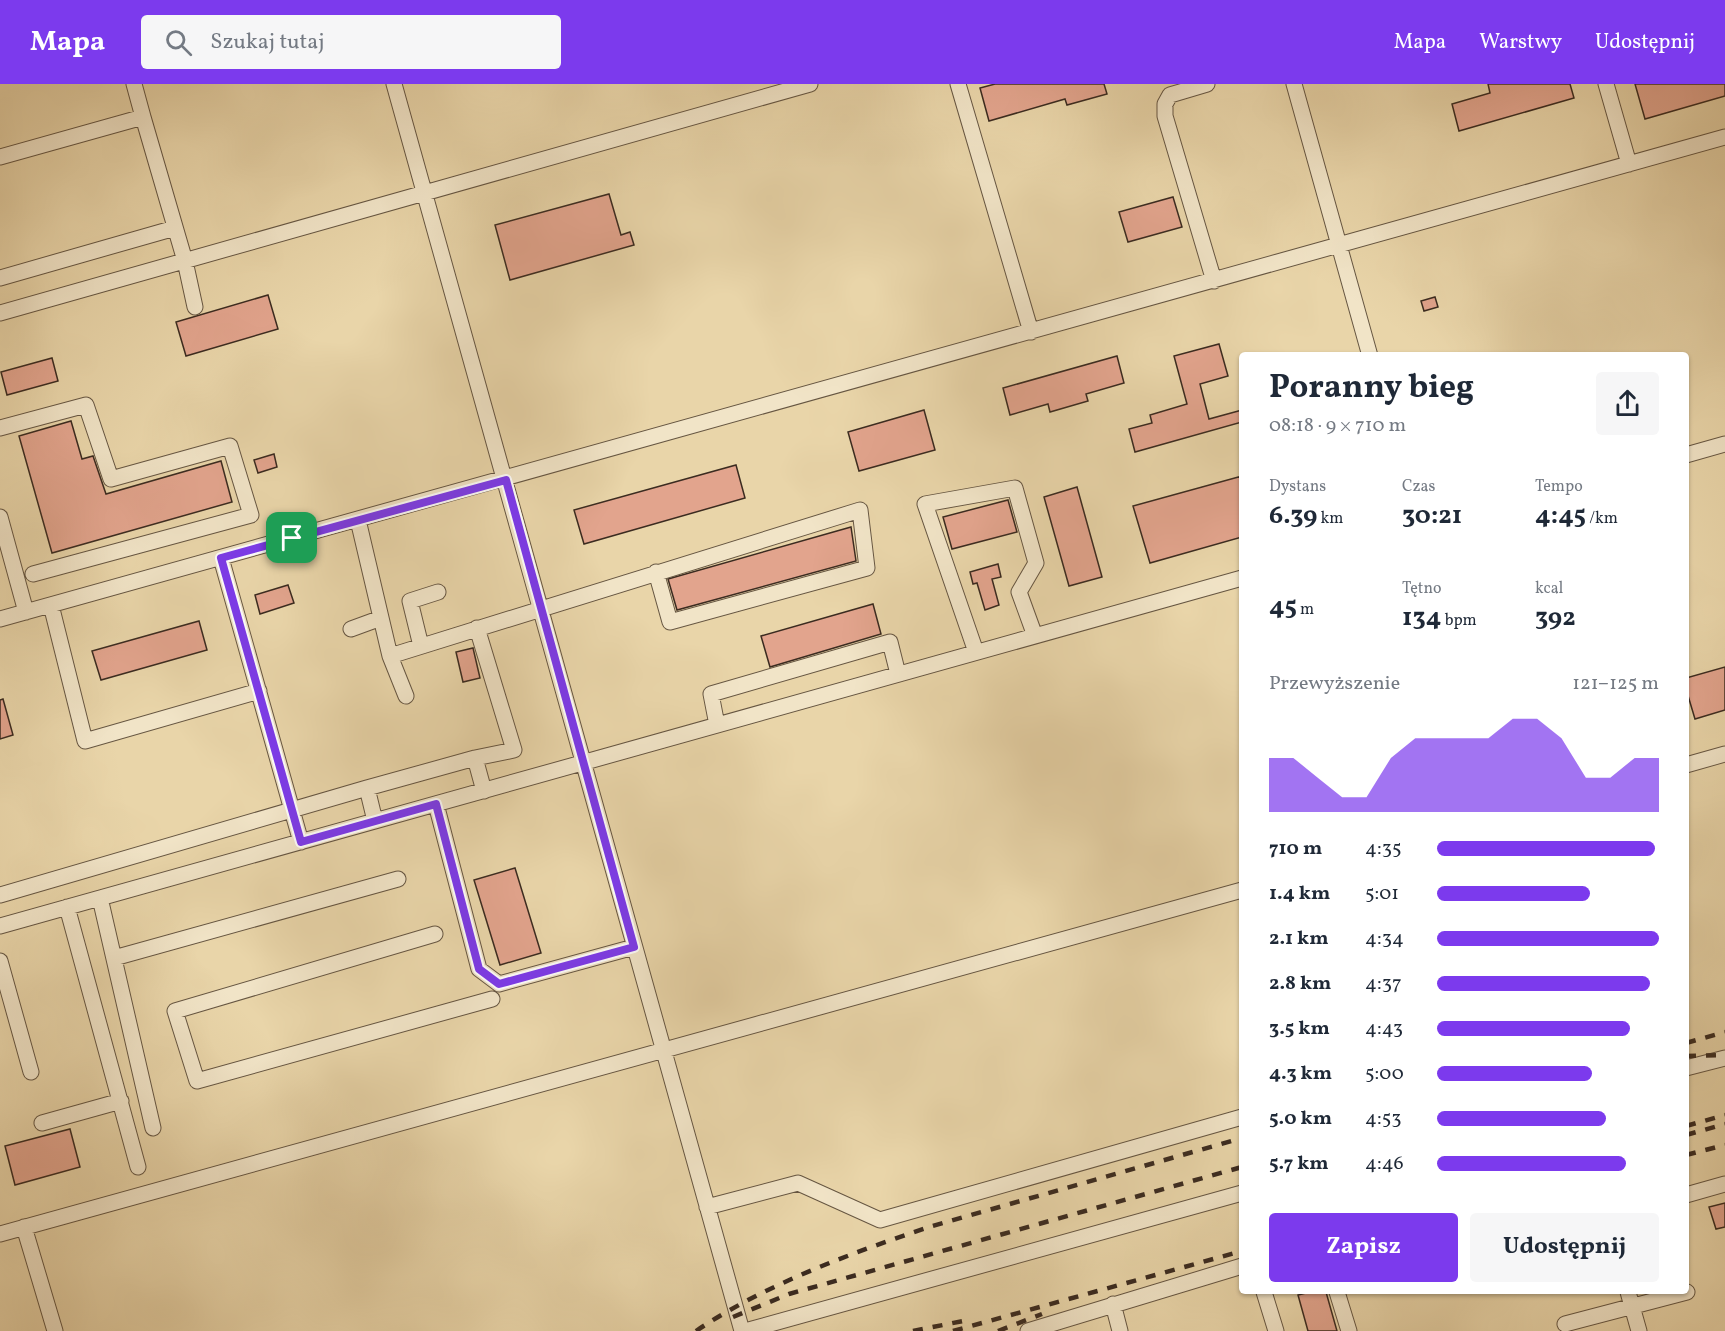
<!DOCTYPE html>
<html lang="pl">
<head>
<meta charset="utf-8">
<style>
	body { margin:0; font-family:Vollkorn,serif; background:#f6f6f7; color:#1f2937; height:100vh; display:flex; flex-direction:column; font-size:22px; white-space:nowrap }
	* { box-sizing:border-box; margin:0 }
	p { font-size:20px; color:#747a83 }
	.icon { flex:none; width:33px; height:33px; fill:none; stroke:currentColor; stroke-width:2; stroke-linecap:round; stroke-linejoin:round }
	.map { position:relative; flex:1; overflow:hidden }
	.drawer { position:absolute; left:1239px; top:268px; width:450px; height:942px; display:flex; flex-direction:column; background:#fff; border-radius:6px; box-shadow:0 2px 4px #0004 }
	.drawer>* { flex:none }
	.pin { position:absolute; display:grid; place-items:center; width:51px; height:51px; color:#fff; margin:-26px; border-radius:12px; box-shadow:0 3px 9px #0006 }
	.round { display:grid; place-items:center; flex:none; width:63px; height:63px; border-radius:6px; background:#f6f6f7 }
	.overview { display:flex; align-items:center; justify-content:space-between; height:102px; padding:0 30px }
	h1 { font-size:33px; font-weight:700; line-height:45px }
	.figures { display:grid; grid-template-columns:repeat(3,1fr); gap:9px; height:102px; padding:6px 30px }
	.figures div { display:grid; align-content:center }
	.figures b { font-size:26px; font-weight:700 }
	.figures small { font-size:16px; font-weight:400 }
	.figures p { font-size:16px }
	.chart { height:168px; padding:12px 30px }
	.chart p { display:flex; justify-content:space-between }
	.chart svg { width:100%; height:108px; margin-top:6px; fill:#7c3aed; opacity:.7 }
	.primary-button { display:flex; gap:12px; margin-top:auto; padding:12px 30px }
	.primary-button a { flex:1; height:69px; border-radius:6px; background:#7c3aed; color:#fff; font-size:24px; font-weight:700; line-height:69px; text-align:center }
	.primary-button a+a { background:#f6f6f7; color:#1f2937 }
	ul { padding:0 30px; list-style:none; font-size:20px }
	li { display:grid; grid-template-columns:96px 72px 1fr; align-items:center; height:45px }
	li i { height:15px; border-radius:8px; background:#7c3aed }
	header { display:flex; align-items:center; gap:36px; box-sizing:border-box; height:84px; padding:0 30px; background:#7c3aed; color:#fff }
	header strong { font-size:28px }
	nav { display:flex; gap:33px; margin-inline-start:auto; font-size:21px }
	.search { width:420px; height:54px; background:#f6f6f7; display:flex; align-items:center; gap:15px; box-sizing:border-box; padding:0 21px; border-radius:6px; color:#747a83; font-size:22px }
	.map>svg:first-child { display:block }
	.building { fill:#e2a48d; stroke:#3b2b20; stroke-width:1.5 }
	.lines { fill:none; stroke-linecap:round; stroke-linejoin:round }
	.minor-casing { stroke:#665642; stroke-width:17 }
	.minor { stroke:#f1e4c7; stroke-width:15 }
	.rail { stroke:#3b2b20; stroke-width:4.5; stroke-dasharray:10 10; stroke-linecap:butt }
	.route-casing { stroke:#fff; stroke-width:12 }
	.route { stroke:#7c3aed; stroke-width:8 }
</style>
</head>
<body>
<header>
<strong>Mapa</strong>
<div class="search"><svg class="icon" aria-label="search" viewBox="0 0 24 24"><circle cx="10" cy="10" r="6"/><path d="M15 15l6 6"/></svg>Szukaj tutaj</div>
<nav><a>Mapa</a><a>Warstwy</a><a>Udostępnij</a></nav>
</header>
<div class="map">
<svg width="1725" height="1247" viewBox="0 0 1725 1247">
	<rect width="100%" height="100%" fill="#e9d5a9"/>
	<filter id="stains"><feTurbulence type="fractalNoise" baseFrequency=".00333" numOctaves="4"/><feColorMatrix values="0 0 0 0 .2 0 0 0 0 .09 0 0 0 0 .02 0 0 0 .5 -.17"/></filter>
	<radialGradient id="worn" r=".72"><stop offset=".6" stop-color="#630" stop-opacity="0"/><stop offset="1" stop-color="#630" stop-opacity=".3"/></radialGradient>
	<!-- building -->
	<path class="building" d="M995,0h109l3,10 -40,11 -2,-6 -76,22 -9,-33z
		M1488,0h82l4,14 -115,33 -7,-27 38,-11z
		M1635,0h90v12l-80,23z
		M609,110l12,41 9,-3 4,13 -124,35 -15,-55z
		M1173,113l9,30 -54,15 -9,-30z
		M268,211l10,34 -92,27 -10,-34z
		M1435,213l3,10 -14,4 -3,-10z
		M1219,260l9,32 -28,8 9,35 33,-9v12l-107,30 -6,-23 23,-6 -2,-8 37,-11 -13,-48z
		M1117,272l7,27 -38,11 2,7 -38,11 -2,-8 -38,11 -7,-27z
		M52,274l6,23 -51,14 -6,-23z
		M924,326l11,40 -76,21 -11,-39z
		M71,337l11,38 11,-3 13,38 115,-33 11,41 -180,51 -33,-117z
		M274,370l3,13 -19,6 -4,-13z
		M736,381l9,33 -161,46 -10,-34z
		M1242,392v61l-92,26 -17,-57z
		M1077,403l25,90 -33,9 -25,-89z
		M1008,416l9,32 -65,17 -9,-32z
		M851,443l5,34 -179,49 -9,-31z
		M998,480l3,13 -9,2 7,26 -14,5 -8,-27 -4,1 -3,-12z
		M288,501l6,18 -34,11 -5,-19z
		M873,520l8,30 -111,33 -9,-31z
		M199,537l8,29 -106,30 -9,-29z
		M473,564l7,30 -17,4 -7,-30z
		M1725,583v43l-30,9 -9,-30v-11z
		M3,615l10,36 -13,4v-39z
		M515,784l26,85 -41,12 -26,-85z
		M70,1045l10,38 -65,18 -10,-39z
		M1725,1119v24l-9,2 -7,-22z
		M1310,1208h16l11,39h-29l-10,-36z"/>
	<g class="lines">
		<defs>
			<path id="minor" d="M394,0l348,1247
				M958,0l73,248
				M1207,0l-37,11 -5,9v12l49,165
				M1294,0l76,272
				M1606,0l23,80
				M143,33l42,144 10,46
				M0,73l143,-40 -9,-33
				M0,194l175,-50
				M0,229l810,-229
				M0,344l86,-23 25,74 119,-33 21,69 -218,59
				M1686,371l39,-11
				M0,433l26,95
				M358,436l32,136c156,-50 313,-98 470,-146l7,58 -197,54 -14,-50
				M221,474l80,284
				M51,521l34,136 174,-50
				M0,535l1725,-482
				M351,545l30,-11
				M421,562l-11,-45 28,-9
				M976,568l-51,-148 90,-16 21,75 -17,29 16,44
				M390,572l16,40
				M717,641l-6,-31 179,-52 8,32
				M475,674l39,-8 -37,-122
				M1686,681l39,-11
				M436,720l43,165 20,15 135,-37
				M375,737l-8,-33 108,-30 9,33
				M0,811l367,-107
				M100,814l53,230
				M67,823l71,260
				M0,842l1242,-348
				M435,850l-260,77 22,70 295,-82
				M114,874l284,-79
				M0,877l31,111
				M1686,984l39,-10
				M42,1039l79,-22
				M1686,1111l39,-11
				M707,1123l91,-24 82,37 362,-103
				M24,1143l31,104
				M0,1150l1242,-344
				M1264,1208l12,39
				M1337,1208l12,39
				M1628,1208l11,39
				M1113,1220l7,27
				M1565,1240l122,-32
				M745,1247l497,-138
				M1028,1247l214,-65"/>
		</defs>
		<!-- minor casing -->
		<use href="#minor" class="minor-casing"/>
		<!-- minor -->
		<use href="#minor" class="minor"/>
		<!-- rail -->
		<path class="rail" d="M1686,959l39,-11
			M1686,972l39,-1
			M1686,1042l39,-11
			M1686,1051l39,-11
			M1686,1071l39,-10
			M733,1233l56,-23 453,-127
			M696,1247c70,-47 153,-77 233,-104l313,-89
			M913,1247l50,-10
			M953,1247l289,-80
			M998,1247l44,-17"/>
	</g>
	<g class="lines">
		<defs>
			<path id="route" d="M506,396l128,467 -135,37 -20,-15 -43,-165 -135,38 -80,-284z"/>
		</defs>
		<!-- route casing -->
		<use href="#route" class="route-casing"/>
		<!-- route -->
		<use href="#route" class="route"/>
	</g>
	<rect width="100%" height="100%" filter="url(#stains)"/>
	<rect width="100%" height="100%" fill="url(#worn)"/>
</svg>
<div class="pin" style="left:292px;top:454px;background:#1e9e55"><svg class="icon" aria-label="arrive" viewBox="0 0 24 24"><path d="M6 21V4h12l-3 4 3 4H6"/></svg></div>
<section class="drawer">
<div class="overview"><div><h1>Poranny bieg</h1><p>08:18 · 9 × 710 m</p></div><a class="round"><svg class="icon" aria-label="share" viewBox="0 0 24 24"><path d="M12 15V3M7 8l5-5 5 5M5 13v7h14v-7"/></svg></a></div>
<div class="figures">
<div><p>Dystans</p><b>6.39<small> km</small></b></div>
<div><p>Czas</p><b>30:21</b></div>
<div><p>Tempo</p><b>4:45<small> /km</small></b></div>
</div>
<div class="figures">
<div><b>45<small> m</small></b></div>
<div><p>Tętno</p><b>134<small> bpm</small></b></div>
<div><p>kcal</p><b>392</b></div>
</div>
<div class="chart"><p><span>Przewyższenie</span>121–125 m</p>
<svg viewBox="0 0 160 44" preserveAspectRatio="none"><path d="M0 44V22L10 22L20 30L30 38L40 38L50 22L60 14L70 14L80 14L90 14L100 6L110 6L120 14L130 30L140 30L150 22L160 22V44z"/></svg>
</div>
<ul>
<li><b>710 m</b>4:35<i style="width:98%"></i></li>
<li><b>1.4 km</b>5:01<i style="width:69%"></i></li>
<li><b>2.1 km</b>4:34<i style="width:100%"></i></li>
<li><b>2.8 km</b>4:37<i style="width:96%"></i></li>
<li><b>3.5 km</b>4:43<i style="width:87%"></i></li>
<li><b>4.3 km</b>5:00<i style="width:70%"></i></li>
<li><b>5.0 km</b>4:53<i style="width:76%"></i></li>
<li><b>5.7 km</b>4:46<i style="width:85%"></i></li>
</ul>
<div class="primary-button"><a>Zapisz</a><a>Udostępnij</a></div>
</section>
</div>
</body>
</html>
